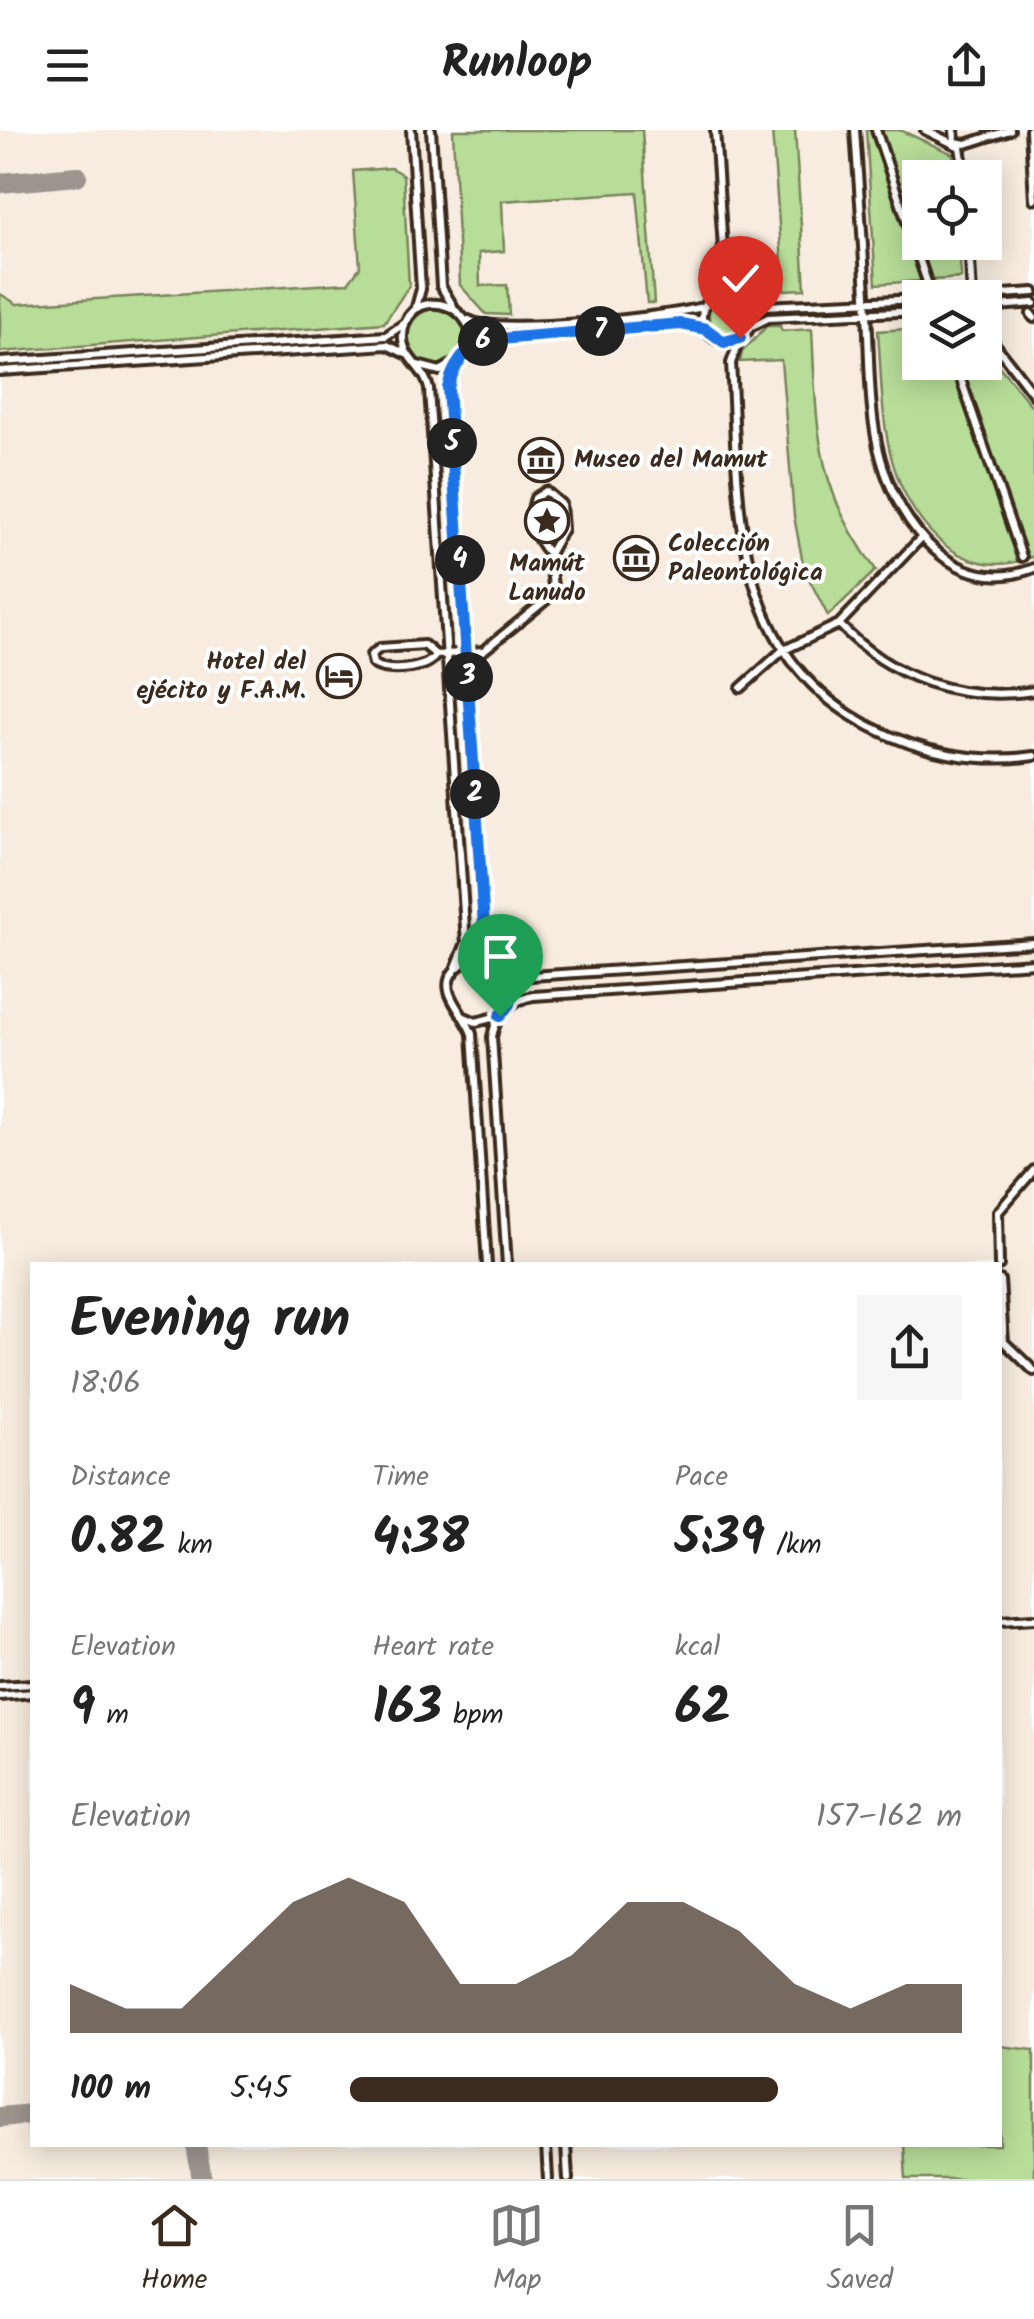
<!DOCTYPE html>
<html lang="en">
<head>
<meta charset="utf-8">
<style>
	body { margin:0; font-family:Kalam,sans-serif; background:#f6f6f6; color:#222; height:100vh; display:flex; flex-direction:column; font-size:38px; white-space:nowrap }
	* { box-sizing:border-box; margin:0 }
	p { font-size:32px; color:#767676 }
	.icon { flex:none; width:55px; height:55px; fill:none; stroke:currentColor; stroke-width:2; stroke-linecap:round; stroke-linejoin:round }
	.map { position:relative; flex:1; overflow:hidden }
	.details { position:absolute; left:30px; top:1132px; width:972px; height:885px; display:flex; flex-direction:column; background:#fff; border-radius:0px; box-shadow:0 5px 25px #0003 }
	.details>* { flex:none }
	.fabs { position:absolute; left:902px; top:30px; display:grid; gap:20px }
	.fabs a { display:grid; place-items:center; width:100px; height:100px; border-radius:0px; background:#fff; box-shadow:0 5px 25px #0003; font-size:50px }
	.pin { position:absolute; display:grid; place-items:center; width:85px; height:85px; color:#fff; margin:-102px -42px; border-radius:50% 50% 50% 0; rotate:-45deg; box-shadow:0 0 10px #0007 }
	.pin .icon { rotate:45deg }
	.km { position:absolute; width:50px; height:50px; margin:-25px; border-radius:50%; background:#222; color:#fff; font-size:28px; line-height:50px; text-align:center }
	.round { display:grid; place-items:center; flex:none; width:105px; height:105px; border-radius:0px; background:#f6f6f6 }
	.summary { display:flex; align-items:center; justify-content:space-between; height:170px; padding:0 40px }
	h1 { font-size:55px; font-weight:600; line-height:75px }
	.stats { display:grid; grid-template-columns:repeat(3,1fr); gap:15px; height:170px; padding:10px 40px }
	.stats div { display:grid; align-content:center }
	.stats b { font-size:50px; font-weight:600 }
	.stats small { font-size:28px; font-weight:400 }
	.stats p { font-size:28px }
	.chart { height:280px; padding:20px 40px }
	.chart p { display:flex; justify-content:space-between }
	.chart svg { width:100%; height:180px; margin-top:10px; fill:#3b2a1e; opacity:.7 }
	ul { padding:0 40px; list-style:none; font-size:32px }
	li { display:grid; grid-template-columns:160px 120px 1fr; align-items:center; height:75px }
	li i { height:25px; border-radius:12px; background:#3b2a1e }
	header { display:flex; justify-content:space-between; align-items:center; height:130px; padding:0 40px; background:#fff; font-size:45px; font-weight:600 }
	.tab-bar { display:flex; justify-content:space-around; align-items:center; height:140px; border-top:2px solid #e0e0e0; background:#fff; font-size:28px; color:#767676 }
	.tab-bar a { display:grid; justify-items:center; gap:5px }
	.tab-bar .on { color:#3b2a1e }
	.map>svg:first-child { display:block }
	.built { fill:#f7ecdf; fill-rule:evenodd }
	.green { fill:#b7dd98; stroke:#79845b; stroke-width:2.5 }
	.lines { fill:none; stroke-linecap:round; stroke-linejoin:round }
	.taxiway { stroke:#9d948e; stroke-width:20 }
	.street-casing { stroke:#3b2a1e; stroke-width:14 }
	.street { stroke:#fff; stroke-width:6 }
	.route-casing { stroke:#fff; stroke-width:20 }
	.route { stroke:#1a73e8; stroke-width:12 }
	.labels { text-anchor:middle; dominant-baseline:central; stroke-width:8; stroke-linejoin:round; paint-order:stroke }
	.poi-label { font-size:25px; font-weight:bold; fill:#3b2a1e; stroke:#fff; text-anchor:start }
</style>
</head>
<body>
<header><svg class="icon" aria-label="menu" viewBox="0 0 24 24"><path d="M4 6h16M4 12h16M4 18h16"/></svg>Runloop<svg class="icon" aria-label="share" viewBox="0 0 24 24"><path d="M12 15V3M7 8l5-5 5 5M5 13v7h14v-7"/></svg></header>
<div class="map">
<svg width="1034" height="2049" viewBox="0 0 1034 2049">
	<rect width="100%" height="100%" fill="#fff"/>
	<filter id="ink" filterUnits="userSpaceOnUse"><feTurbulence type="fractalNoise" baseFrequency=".01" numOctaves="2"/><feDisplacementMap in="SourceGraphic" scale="20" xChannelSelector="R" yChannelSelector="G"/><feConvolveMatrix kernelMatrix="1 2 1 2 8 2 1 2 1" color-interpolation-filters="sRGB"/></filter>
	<g filter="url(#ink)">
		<!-- built -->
		<path class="built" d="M0,0h1034v2049h-1034zM920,48h65v64h-65zM920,168h65v64h-65zM32,1135h968v880h-968z"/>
		<!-- green -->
		<path class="green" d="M453,0h189l12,173h-7l-10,-111 -135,9 2,50 -25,2 1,33 27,-1 2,30 -23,-1 -26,-29z
			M772,0h23l10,159 -21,1z
			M866,0h34l53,24 1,23 -34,1v64l39,1 2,35 -85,6z
			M391,38l12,7 6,111 -25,37 -384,29v-58l17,10 331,-21 12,-16 -7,-96z
			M709 185a19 19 0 1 1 38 0a19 19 0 1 1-38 0Z
			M408 207a28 28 0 1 1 56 0a28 28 0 1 1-56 0Z
			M767,196h13l2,5 30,-2c5,99 2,158 64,241l-48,46 -24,-47 -10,-53 -13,-156 -41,2 2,-10z
			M920,198v34h65v-13l49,60v147c-76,32 -130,-39 -145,-108 -8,-38 -8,-78 -11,-117z
			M1000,1916l34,4v129h-128l-2,-34h96z"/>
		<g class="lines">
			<!-- taxiway -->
			<path class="taxiway" d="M0,53l77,-7
				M0,1987l32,-3
				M196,2015l6,34"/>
			<defs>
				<path id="street" d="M411,0l10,159 -5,18
					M431,0l10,156 12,20
					M715,0l10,148 8,15
					M855,0c4,61 9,123 12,184 3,47 1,99 14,145 19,68 75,140 153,109
					M876,0l54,161
					M925,0l35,17 5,31
					M954,0l1,12 11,2 44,-14
					M1030,0l4,69
					M969,112l3,54
					M702 187a25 25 0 1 1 50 0a25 25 0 1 1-50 0Z
					M944,168l90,-6
					M747,171l16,5 157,-7
					M985,177l49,-4
					M1031,184l3,4
					M469,190c25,15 204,-3 236,-14
					M750,197l18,-9 152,-7
					M985,201l49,64
					M740,208l-9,25c9,139 -4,289 140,364 50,26 107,37 163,29
					M468,221l19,-11 194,-16 25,5
					M462,229l-14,29 37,553 15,24 31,11 503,-33
					M0,232l386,-26 19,-13
					M955,232l67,195
					M417,235l23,6 22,-12 9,-25c-9,-39 -66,-42 -68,1 -2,23 22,32 26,54l37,554 -12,29
					M0,241l387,-26 19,9
					M839,494c52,55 120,78 195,67
					M436,525c-10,15 -48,18 -63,9l-2,-9 9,-7 44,-3 12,10 47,-4 63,-51 7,-14 -4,-32 14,-25 -2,-25 -15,-13 -11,7c-8,23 0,39 14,56
					M741,558l41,-37 57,-27 83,-87
					M503,838l9,19 -5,20
					M462,886l14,6 23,-6
					M487,1135l-15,-231c-7,-23 -43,-47 -10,-70 10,-7 20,-7 31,-3
					M507,1135l-15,-228c4,-22 18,-36 41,-41l501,-33
					M999,1135l-1,-53 36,-42
					M1000,1150l4,62 30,29
					M1000,1491l34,-2
					M0,1556l32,-2
					M0,1566l32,-3
					M546,2015l2,34
					M566,2015l2,34"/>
			</defs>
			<!-- street casing -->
			<use href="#street" class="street-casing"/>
			<!-- street -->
			<use href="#street" class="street"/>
		</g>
	</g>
	<g class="lines" filter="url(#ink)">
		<defs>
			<path id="route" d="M500,886l9,-12 3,-17 -27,-46 -37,-553c4,-20 18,-42 39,-48l194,-16 25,5 18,13 16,-4"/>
		</defs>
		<!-- route casing -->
		<use href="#route" class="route-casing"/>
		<!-- route -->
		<use href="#route" class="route"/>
	</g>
	<!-- icons -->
	<defs>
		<symbol id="museum-ring" viewBox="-11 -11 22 22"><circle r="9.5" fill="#fff" stroke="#3b2a1e" stroke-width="1.5"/><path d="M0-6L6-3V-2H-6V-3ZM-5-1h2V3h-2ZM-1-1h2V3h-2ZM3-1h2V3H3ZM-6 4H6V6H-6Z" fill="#3b2a1e"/></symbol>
		<symbol id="sight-ring" viewBox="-11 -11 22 22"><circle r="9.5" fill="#fff" stroke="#3b2a1e" stroke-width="1.5"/><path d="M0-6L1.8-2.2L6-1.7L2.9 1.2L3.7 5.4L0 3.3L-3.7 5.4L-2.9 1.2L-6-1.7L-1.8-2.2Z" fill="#3b2a1e"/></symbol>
		<symbol id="hotel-ring" viewBox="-11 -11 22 22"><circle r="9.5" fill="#fff" stroke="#3b2a1e" stroke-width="1.5"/><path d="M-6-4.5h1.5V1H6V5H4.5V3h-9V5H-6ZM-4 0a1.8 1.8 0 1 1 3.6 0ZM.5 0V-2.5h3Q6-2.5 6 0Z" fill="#3b2a1e"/></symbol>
	</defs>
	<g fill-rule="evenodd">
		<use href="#museum-ring" x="516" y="305" width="50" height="50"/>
		<use href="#sight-ring" x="522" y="366" width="50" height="50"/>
		<use href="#museum-ring" x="611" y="403" width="50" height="50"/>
		<use href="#hotel-ring" x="314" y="521" width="50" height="50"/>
	</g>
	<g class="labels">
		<!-- poi labels -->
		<g class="poi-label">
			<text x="574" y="330">Museo del Mamut</text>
			<text x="668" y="414">Colección<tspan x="668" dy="29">Paleontológica</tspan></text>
			<text x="547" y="434" text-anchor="middle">Mamút<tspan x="547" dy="29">Lanudo</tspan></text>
			<text x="306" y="532" text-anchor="end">Hotel del<tspan x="306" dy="29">ejécito y F.A.M.</tspan></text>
		</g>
	</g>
</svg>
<div class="fabs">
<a><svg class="icon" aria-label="locate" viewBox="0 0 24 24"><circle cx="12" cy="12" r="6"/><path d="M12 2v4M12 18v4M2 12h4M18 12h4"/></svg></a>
<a><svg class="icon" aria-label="layers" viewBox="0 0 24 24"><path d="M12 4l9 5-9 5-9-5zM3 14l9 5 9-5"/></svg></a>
</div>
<div class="pin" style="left:500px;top:886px;background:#1e9e55"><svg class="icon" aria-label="arrive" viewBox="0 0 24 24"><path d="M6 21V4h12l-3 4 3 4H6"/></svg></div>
<div class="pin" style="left:740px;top:208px;background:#d93025"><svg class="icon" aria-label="check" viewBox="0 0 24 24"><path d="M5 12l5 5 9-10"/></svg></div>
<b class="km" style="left:475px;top:664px">2</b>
<b class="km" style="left:468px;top:547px">3</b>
<b class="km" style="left:460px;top:430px">4</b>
<b class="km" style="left:452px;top:313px">5</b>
<b class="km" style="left:483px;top:211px">6</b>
<b class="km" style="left:600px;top:201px">7</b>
<section class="details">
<div class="summary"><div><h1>Evening run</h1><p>18:06</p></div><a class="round"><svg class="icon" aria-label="share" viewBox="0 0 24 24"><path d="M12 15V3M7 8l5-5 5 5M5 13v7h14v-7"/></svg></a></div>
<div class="stats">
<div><p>Distance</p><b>0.82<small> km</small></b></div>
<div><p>Time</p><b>4:38</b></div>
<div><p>Pace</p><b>5:39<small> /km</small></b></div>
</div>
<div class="stats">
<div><p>Elevation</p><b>9<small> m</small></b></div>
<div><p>Heart rate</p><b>163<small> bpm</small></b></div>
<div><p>kcal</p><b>62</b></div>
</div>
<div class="chart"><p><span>Elevation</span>157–162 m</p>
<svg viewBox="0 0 160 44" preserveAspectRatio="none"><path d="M0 44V32L10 38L20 38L30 25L40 12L50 6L60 12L70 32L80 32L90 25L100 12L110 12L120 19L130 32L140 38L150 32L160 32V44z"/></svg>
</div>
<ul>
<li><b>100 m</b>5:45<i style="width:70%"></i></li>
</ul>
</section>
</div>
<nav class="tab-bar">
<a class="on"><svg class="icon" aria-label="home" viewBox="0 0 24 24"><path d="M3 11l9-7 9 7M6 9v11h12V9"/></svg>Home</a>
<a><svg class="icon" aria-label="map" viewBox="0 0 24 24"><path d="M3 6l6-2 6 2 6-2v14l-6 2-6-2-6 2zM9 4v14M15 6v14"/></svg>Map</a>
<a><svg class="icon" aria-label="saved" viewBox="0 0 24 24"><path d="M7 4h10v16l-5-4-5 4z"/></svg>Saved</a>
</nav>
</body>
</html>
